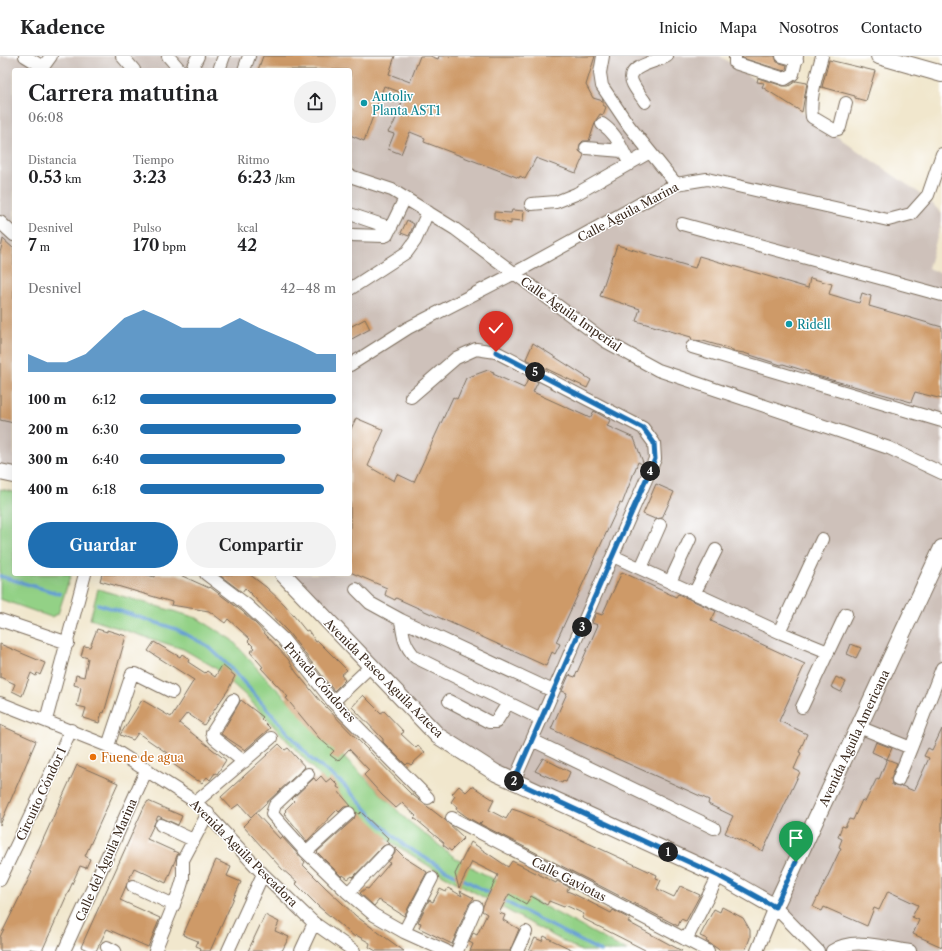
<!DOCTYPE html>
<html lang="es">
<head>
<meta charset="utf-8">
<style>
	body { margin:0; font-family:"Libre Caslon Text",serif; background:#f2f2f2; color:#202124; height:100vh; display:flex; flex-direction:column; font-size:15px; white-space:nowrap }
	* { box-sizing:border-box; margin:0 }
	p { font-size:13px; color:#757577 }
	.icon { flex:none; width:22px; height:22px; fill:none; stroke:currentColor; stroke-width:2; stroke-linecap:round; stroke-linejoin:round }
	.map { position:relative; flex:1; overflow:hidden }
	.details { position:absolute; left:12px; top:12px; width:340px; height:508px; display:flex; flex-direction:column; background:#fff; border-radius:4px; box-shadow:0 4px 16px #0002 }
	.details>* { flex:none }
	.pin { position:absolute; display:grid; place-items:center; width:34px; height:34px; color:#fff; margin:-41px -17px; border-radius:50% 50% 50% 0; rotate:-45deg; box-shadow:0 0 4px #0007 }
	.pin .icon { rotate:45deg }
	.km { position:absolute; width:20px; height:20px; margin:-10px; border-radius:50%; background:#222; color:#fff; font-size:11px; line-height:20px; text-align:center }
	.round { display:grid; place-items:center; flex:none; width:42px; height:42px; border-radius:21px; background:#f2f2f2 }
	.summary { display:flex; align-items:center; justify-content:space-between; height:68px; padding:0 16px }
	h1 { font-size:22px; font-weight:600; line-height:30px }
	.metrics { display:grid; grid-template-columns:repeat(3,1fr); gap:6px; height:68px; padding:4px 16px }
	.metrics div { display:grid; align-content:center }
	.metrics b { font-size:17px; font-weight:600 }
	.metrics small { font-size:11px; font-weight:400 }
	.metrics p { font-size:11px }
	.chart { height:112px; padding:8px 16px }
	.chart p { display:flex; justify-content:space-between }
	.chart svg { width:100%; height:72px; margin-top:4px; fill:#1f6fb2; opacity:.7 }
	.cta { display:flex; gap:8px; margin-top:auto; padding:8px 16px }
	.cta a { flex:1; height:46px; border-radius:24px; background:#1f6fb2; color:#fff; font-size:16px; font-weight:600; line-height:46px; text-align:center }
	.cta a+a { background:#f2f2f2; color:#202124 }
	ul { padding:0 16px; list-style:none; font-size:13px }
	li { display:grid; grid-template-columns:64px 48px 1fr; align-items:center; height:30px }
	li i { height:10px; border-radius:5px; background:#1f6fb2 }
	header { display:flex; align-items:center; gap:24px; box-sizing:border-box; height:56px; padding:0 20px; background:#fff; border-bottom:1px solid #e0e0e0 }
	header strong { font-size:19px }
	nav { display:flex; gap:22px; margin-inline-start:auto; font-size:14px }
	.map>svg:first-child { display:block }
	.industrial { fill:#cec1ba }
	.green { fill:#93d186; stroke:#677e52 }
	.lines { fill:none; stroke-linecap:round; stroke-linejoin:round }
	.stream { stroke:#659ed4; stroke-width:3.5 }
	.building { fill:#ce9a68 }
	.minor-casing { stroke:#7b6c5b; stroke-width:14 }
	.major-casing { stroke:#7b6c5b; stroke-width:18 }
	.minor { stroke:#fff; stroke-width:12 }
	.major { stroke:#fff; stroke-width:16 }
	.route-casing { stroke:#fff; stroke-width:8 }
	.route { stroke:#1f6fb2; stroke-width:5 }
	.culture-dot { fill:#0f9aa8; stroke:#fff; stroke-width:1.5 }
	.food-dot { fill:#e8710a; stroke:#fff; stroke-width:1.5 }
	.labels { text-anchor:middle; dominant-baseline:central; stroke-width:3; stroke-linejoin:round; paint-order:stroke }
	.culture-label { font-size:12px; fill:#0d838f; stroke:#fff; text-anchor:start }
	.street-label { font-size:12px; fill:#3b2a1e; stroke:#fff }
	.food-label { font-size:12px; fill:#c56008; stroke:#fff; text-anchor:start }
</style>
</head>
<body>
<header>
<strong>Kadence</strong>
<nav><a>Inicio</a><a>Mapa</a><a>Nosotros</a><a>Contacto</a></nav>
</header>
<div class="map">
<svg width="942" height="895" viewBox="0 0 942 895">
	<rect width="100%" height="100%" fill="#fff"/>
	<filter id="ink" filterUnits="userSpaceOnUse"><feTurbulence type="fractalNoise" baseFrequency=".025" numOctaves="2"/><feDisplacementMap in="SourceGraphic" scale="8" xChannelSelector="R" yChannelSelector="G"/><feConvolveMatrix kernelMatrix="1 2 1 2 8 2 1 2 1" color-interpolation-filters="sRGB"/></filter>
	<filter id="wash" filterUnits="userSpaceOnUse"><feTurbulence type="fractalNoise" baseFrequency=".012" numOctaves="4" result="noise"/><feDisplacementMap in="SourceGraphic" scale="16" xChannelSelector="R" yChannelSelector="G"/><feGaussianBlur stdDeviation="0.9" result="paint"/><feColorMatrix in="noise" values="0 0 0 0 0 0 0 0 0 0 0 0 0 0 0 0 0 1.4 0 .05"/><feComposite in="paint" operator="in"/></filter>
	<g filter="url(#wash)">
		<rect width="100%" height="100%" fill="#f1e7cd"/>
		<!-- industrial -->
		<path class="industrial" d="M0,0h720l208,143 14,15v7l-14,47 14,5v678h-122l-43,-45 -274,-130 -62,-40 -161,-162h70v-504h-336v404l-14,-3z"/>
		<!-- green -->
		<path class="green" d="M0,433l14,3v82h57l-13,40 -7,3 -51,-18z
			M98,533l99,29 35,22 31,35 144,145 51,40 169,91h-46l-138,-76 -77,-49 -121,-131 -31,-28 -31,-18 -93,-30z"/>
		<g class="lines">
			<!-- stream -->
			<path class="stream" d="M0,520l60,18
				M98,548l78,25 32,17 25,24 78,89 31,24 37,40 26,23 39,23 49,26
				M502,844l98,51"/>
		</g>
		<g id="blocks">
			<!-- building -->
			<path class="building" d="M263,0h132l-6,18 21,8 10,-26h10l8,3 1,-3h156l-9,29 7,13 10,3v4l3,2 -3,8 -3,-1 -4,6 -7,21h-6l-3,3 -1,7 5,4 -8,18 -40,-15 -11,21 -5,-3 -1,2 -95,-36 1,-4 -15,-6 -9,22 -13,-5 6,-15 -6,-2 6,-9 11,-29 -21,-8 -20,55 -14,-6v-65h-92z
				M742,0h33l2,6 10,3 -1,4 -2,2 -42,-13z
				M829,4l46,11 -9,30 -11,-3v-2l-33,-9z
				M758,22l25,8h6l7,-5 11,2 -5,29 -40,-25 2,-4 -7,-1z
				M512,154l12,1 -1,10 -12,-1v4l-17,-5v-7l17,1z
				M407,164l7,4 -5,12 -8,-3z
				M3,183l11,10v174l-14,-3v-167z
				M617,189l78,23 4,-12 109,32 2,-10 22,6 -3,10 30,9 3,-10 9,3 -2,10 73,21v72l-27,-7 -4,10 -101,-28 -1,-2 -26,-8 -2,1 -37,-12 -12,-2 -1,-2 -28,-8 -11,-1 -1,-3 -55,-16 4,-12 -40,-13z
				M365,263l5,10 -20,11v-13z
				M533,287l58,37 -4,8 -61,-29z
				M488,314l6,2 -1,2 31,14 5,-11 9,5 -5,10 57,26 4,-7 16,9 -3,6 27,12 10,27 -6,-3 -16,42 -2,-1 -64,139 4,2 -5,10 -3,-2 -6,14 -150,-68 -1,2 -10,-5 2,-7 -37,-16v-141l6,-13 28,12 -16,36 26,15 3,-7 17,8 39,-85 4,2 9,-21z
				M656,428l18,8 -12,26 -7,1 -12,-5z
				M622,516l54,25 2,-3 38,17 -5,10 94,43 -26,57 28,13 -8,18 2,1 -7,16 6,3 -37,79 -38,-18 8,-17 -25,-12 1,-4 -158,-71 16,-36 -5,-2 7,-16 6,2 23,-52 -6,-2 4,-10 6,2z
				M102,518h43l9,3 1,-3h23l31,14 1,-1 32,24 14,13 32,35 8,13 25,30 89,91 35,27 19,18 -13,13 -8,-6 1,-2 -26,-22 -4,-3 2,-2 -14,-13 -6,5 -14,-13 -18,-20 5,-5 -20,-21 -11,12 -8,-6 4,-4 -15,-13 -33,-40 2,-1 -27,-29 2,-1 -13,-15 5,-4 -7,-7 2,-2 -22,-20 -3,4 -16,-12 -38,-6 1,-3 -72,-21z
				M218,518h31l17,13 19,18 21,26 2,-1 8,12 2,-1 29,29 -6,5 4,5 -11,11 -46,-59 -43,-44 -3,4z
				M97,573l10,3v-2l19,6 -22,77 -2,-1 -3,11 -16,-5 3,-10 -9,-2 4,-19 -7,-2 2,-10 8,2 4,-19 -7,-2 3,-10 6,1z
				M154,586l26,15 2,-3 7,5 -1,3 17,11 2,-2 8,6 7,-12 13,11 -7,14 -24,35 -17,-12 -8,10 47,37 -9,14 -2,-1 -5,7 -3,-3 -5,6 -4,-3 -1,1 -24,-17 2,-2 -10,-6 2,-3 -29,-20 -5,7 -13,-5 22,-35 29,17 23,-37 -46,-29z
				M0,588l45,19 -5,12 -3,-2 -1,3 -5,-3 -9,23 -10,-5 3,-7 -15,-7z
				M851,588l10,4 -5,10 -9,-4z
				M836,621l10,5 -5,10 -10,-5z
				M363,639l18,18 3,-2 20,21 -3,2 15,14 2,-2 7,6 -14,13 -3,-2 -2,2 -23,-23v-3l-31,-32z
				M241,644l22,17 -2,2 9,9 -25,22 -24,-16z
				M0,669l36,16 -36,84z
				M942,673v218l-29,-13 6,-14 -7,-3 6,-12 -30,-14 -9,19 -5,-2 -7,18 -43,-19 -2,4 -9,-4 28,-59 -2,-1 3,-8 -4,-2 4,-11 3,1 4,-8 4,1 9,-20 3,2 12,-24 2,1 8,-20 10,4 -6,15 1,7 7,2 3,-1 12,5 15,-33 -5,-2 4,-8 4,2z
				M876,686l16,6 -5,11 -15,-7z
				M279,688l6,6 3,-2 17,19 -54,50 -12,-13 -7,5 -11,-12z
				M543,702l27,14 -4,10 -3,-1 -1,2 -27,-12z
				M77,709l41,18 -33,73 5,3 -4,9 -6,-2 -38,85 -12,-2 -1,2h-29v-14l32,-65 -2,-1 5,-14z
				M321,720l5,6 5,-4 7,7 -1,2 3,2 -2,2 13,15 -7,1 -5,5 -2,-2 -30,31 -23,-28 2,-2 -1,-1 9,-9 -2,-2 22,-21 2,3z
				M459,730l7,6 6,-6 22,14 -5,10 17,9 6,-10 9,3 136,63 -1,3 5,2 -4,9 17,8 6,-11 20,9 -14,26 -5,-2 -3,7 -198,-102 2,-3 -3,3 -12,-7 -11,-8 1,-2 -6,-5 4,-6 -3,-2z
				M148,745l34,15 -4,9 -20,-9 -11,23 31,14 -12,30 -32,-15 -14,32 40,18 -12,29 -41,-18 -11,22h-7l-8,-4 63,-140z
				M356,756l3,2 2,-2 27,26 -2,3 4,3 -7,2 -30,31 -1,-1 -4,3 -5,-4 -1,2 -25,-25 37,-33z
				M256,757l24,26 2,-2 23,25 -2,3 23,23 30,28 48,35h-28l-7,-4 1,-4 -14,-8 -1,2 -37,-31 -23,-23 2,-1 -15,-13 -39,-43z
				M471,786l37,25 4,-6 44,22 1,-2 12,6 -2,4 5,2 39,20 2,-3 17,9 -2,3 54,29h-35l-65,-33 2,-4 -19,-9 -1,2 -15,-6 -2,4 -16,-9 -5,8 -17,-10 -10,19 6,2 -2,5 16,9 -9,22h-40l3,-7 -4,-2 4,-9 4,2 10,-21 -5,-3 1,-5 15,-31 -26,-13 -13,26 -4,-14z
				M395,792l10,10 22,14 -23,44 -25,-16 -5,6 -14,-13 6,-5 2,1 22,-26 -2,-1 7,-9z
				M216,804l15,7 -4,9 14,6 -31,69h-10l1,-3 -5,-2 2,-5 -15,-6z
				M448,832l14,8 -2,-5 14,7 -5,6 -17,40 -33,-16 2,-5 -3,-1 11,-22 4,2 7,-13 6,3z
				M722,851l21,11 7,12v8l-5,13h-24l-15,-10 1,-2 -7,-3 14,-27 6,3z
				M265,859l14,7 -4,9 14,6 -7,14h-34z
				M544,880l10,5 21,10h-46l6,-13 7,3z"/>
		</g>
	</g>
	<g filter="url(#ink)">
		<use href="#blocks" fill-opacity="0" stroke="#7b6c5b" stroke-width="1"/>
		<g class="lines">
			<defs>
				<path id="minor" d="M25,0l18,11 8,-11
					M122,0l12,14
					M168,0l12,14
					M603,0l-3,17 2,13 27,40 47,58
					M735,0v7l50,16 8,-5 4,-18
					M782,0l15,4
					M822,0c-5,18 -13,42 -10,61l22,13 4,-1 2,-2 6,-24
					M191,14l7,-14
					M219,14l5,-14
					M244,14l5,-14
					M645,46c-4,-6 -9,-12 -12,-18 -10,-18 24,-22 34,-28
					M602,68c16,11 18,23 28,40
					M586,92l36,3
					M350,120l42,14 63,39 150,112 53,29 231,78 53,25
					M531,148l25,-2 20,-8 74,-42
					M350,158l41,14
					M0,166l14,13
					M682,168l260,71
					M350,179l34,1 3,-1 18,-37
					M350,233l57,-37 8,-11 13,-29
					M692,291l250,74
					M350,309l58,-37 105,-54 163,-90 31,-5 181,41 23,-6 17,-19 14,-41
					M411,341l45,-39 20,-9 20,3 147,76 11,15 1,16 -141,322
					M613,500l166,76 49,20
					M641,512l19,-43
					M206,518l41,31 36,34 50,63 95,96
					M670,526l20,-43
					M356,533l14,14 31,17 152,71
					M694,538l22,-44
					M0,564l68,23
					M401,564c2,16 3,25 14,37l126,62
					M779,576l43,-93
					M233,644l-21,33 2,5 30,24
					M449,645l40,21h7l12,-19
					M333,646l38,-36
					M0,647l108,43 88,56 67,72 51,49 40,28
					M802,651l44,-93
					M46,664l39,-146
					M859,671l52,21 31,-80
					M532,684l182,88
					M108,690l24,-72h4l36,18
					M308,718l-33,31 -3,9 34,38 42,41 26,22 30,17 42,19
					M898,724l13,-32
					M196,746l75,-64
					M452,762l256,133
					M161,769l32,15
					M306,796l43,-39
					M0,824l71,-150
					M133,830l41,19
					M348,837l40,-42
					M404,876l28,-54
					M686,884l33,-65
					M107,891l8,4
					M64,895l83,-182
					M155,895l25,-62 3,-10v-19l25,-47
					M228,895l35,-77
					M301,895l13,-28
					M457,895l19,-44
					M517,895l9,-19
					M757,895l18,-44 43,44
					M832,895c21,-15 54,-3 78,0"/>
				<path id="major" d="M879,0l63,18
					M0,416l14,3
					M283,518l155,162 58,37 223,102 56,32 167,-359"/>
			</defs>
			<!-- minor casing -->
			<use href="#minor" class="minor-casing"/>
			<!-- major casing -->
			<use href="#major" class="major-casing"/>
			<!-- minor -->
			<use href="#minor" class="minor"/>
			<!-- major -->
			<use href="#major" class="major"/>
		</g>
	</g>
	<g class="lines" filter="url(#ink)">
		<defs>
			<path id="route" d="M496,296l147,76 11,15 1,16 -141,322 205,95 56,31 21,-45"/>
		</defs>
		<!-- route casing -->
		<use href="#route" class="route-casing"/>
		<!-- route -->
		<use href="#route" class="route"/>
	</g>
	<!-- markers -->
	<g class="culture-dot">
		<circle cx="364" cy="47" r="4"/>
		<circle cx="789" cy="268" r="4"/>
	</g>
	<circle class="food-dot" cx="93" cy="701" r="4"/>
	<g class="labels">
		<!-- culture labels -->
		<g class="culture-label">
			<text x="372" y="40">Autoliv<tspan x="372" dy="14">Planta AST1</tspan></text>
			<text x="797" y="268">Ridell</text>
		</g>
		<!-- street labels -->
		<g class="street-label">
			<text transform="translate(628 156) rotate(-28)">Calle Águila Marina</text>
			<text transform="translate(571 258) rotate(35)">Calle Águila Imperial</text>
			<text transform="translate(384 622) rotate(45)">Avenida Paseo Aguila Azteca</text>
			<text transform="translate(320 626) rotate(49)">Privada Cóndores</text>
			<text transform="translate(854 682) rotate(-65)">Avenida Aguila Americana</text>
			<text transform="translate(41 738) rotate(-65)">Circuito Cóndor I</text>
			<text transform="translate(244 797) rotate(45)">Avenida Aguila Pescadora</text>
			<text transform="translate(106 804) rotate(-66)">Calle del Águila Marina</text>
			<text transform="translate(569 823) rotate(27)">Calle Gaviotas</text>
		</g>
		<!-- food labels -->
		<g class="food-label">
			<text x="101" y="701">Fuene de agua</text>
		</g>
	</g>
</svg>
<div class="pin" style="left:796px;top:806px;background:#1e9e55"><svg class="icon" aria-label="arrive" viewBox="0 0 24 24"><path d="M6 21V4h12l-3 4 3 4H6"/></svg></div>
<div class="pin" style="left:496px;top:296px;background:#d93025"><svg class="icon" aria-label="check" viewBox="0 0 24 24"><path d="M5 12l5 5 9-10"/></svg></div>
<b class="km" style="left:668px;top:796px">1</b>
<b class="km" style="left:514px;top:725px">2</b>
<b class="km" style="left:582px;top:571px">3</b>
<b class="km" style="left:650px;top:415px">4</b>
<b class="km" style="left:535px;top:316px">5</b>
<section class="details">
<div class="summary"><div><h1>Carrera matutina</h1><p>06:08</p></div><a class="round"><svg class="icon" aria-label="share" viewBox="0 0 24 24"><path d="M12 15V3M7 8l5-5 5 5M5 13v7h14v-7"/></svg></a></div>
<div class="metrics">
<div><p>Distancia</p><b>0.53<small> km</small></b></div>
<div><p>Tiempo</p><b>3:23</b></div>
<div><p>Ritmo</p><b>6:23<small> /km</small></b></div>
</div>
<div class="metrics">
<div><p>Desnivel</p><b>7<small> m</small></b></div>
<div><p>Pulso</p><b>170<small> bpm</small></b></div>
<div><p>kcal</p><b>42</b></div>
</div>
<div class="chart"><p><span>Desnivel</span>42–48 m</p>
<svg viewBox="0 0 160 44" preserveAspectRatio="none"><path d="M0 44V33L10 38L20 38L30 33L40 22L50 11L60 6L70 11L80 17L90 17L100 17L110 11L120 17L130 22L140 27L150 33L160 33V44z"/></svg>
</div>
<ul>
<li><b>100 m</b>6:12<i style="width:100%"></i></li>
<li><b>200 m</b>6:30<i style="width:82%"></i></li>
<li><b>300 m</b>6:40<i style="width:74%"></i></li>
<li><b>400 m</b>6:18<i style="width:94%"></i></li>
</ul>
<div class="cta"><a>Guardar</a><a>Compartir</a></div>
</section>
</div>
</body>
</html>
